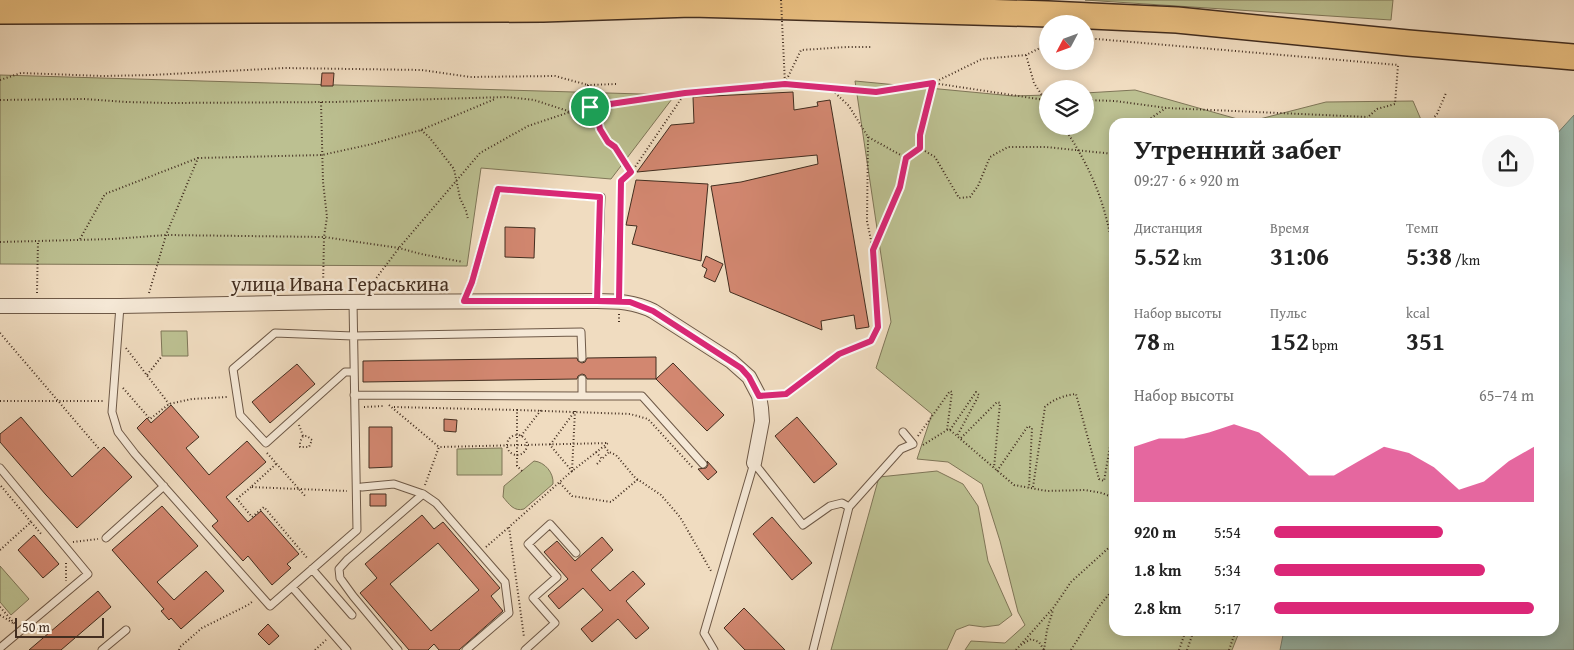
<!DOCTYPE html>
<html lang="ru">
<head>
<meta charset="utf-8">
<style>
	body { margin:0; font-family:"Gentium Book Plus",serif; background:#f6f6f6; color:#222; height:100vh; display:flex; flex-direction:column; font-size:19px; white-space:nowrap }
	* { box-sizing:border-box; margin:0 }
	p { font-size:16px; color:#767676 }
	.icon { flex:none; width:28px; height:28px; fill:none; stroke:currentColor; stroke-width:2; stroke-linecap:round; stroke-linejoin:round }
	.map { position:relative; flex:1; overflow:hidden }
	.side { position:absolute; left:1109px; top:118px; width:450px; height:518px; display:flex; flex-direction:column; background:#fff; border-radius:15px; box-shadow:0 2px 12px #0003 }
	.side>* { flex:none }
	.needle { width:32px; rotate:229deg }
	.controls { position:absolute; left:1039px; top:15px; display:grid; gap:10px }
	.controls a { display:grid; place-items:center; width:55px; height:55px; border-radius:50%; background:#fff; box-shadow:0 2px 12px #0003; font-size:25px }
	.scale { position:absolute; left:15px; bottom:12px; width:89px; box-sizing:border-box; padding-left:5px; border:2px solid #422d1f; border-top:0; font-size:14px; line-height:18px; white-space:nowrap; color:#422d1f; -webkit-text-stroke:4px #f5e8d6; paint-order:stroke }
	.pin { position:absolute; display:grid; place-items:center; width:42px; height:42px; color:#fff; margin:-21px; border:2px solid #fff; border-radius:50%; box-shadow:0 1px 5px #0007 }
	.round { display:grid; place-items:center; flex:none; width:52px; height:52px; border-radius:26px; background:#f6f6f6 }
	.summary { display:flex; align-items:center; justify-content:space-between; height:85px; padding:0 25px }
	h1 { font-size:28px; font-weight:800; line-height:38px }
	.figures { display:grid; grid-template-columns:repeat(3,1fr); gap:8px; height:85px; padding:5px 25px }
	.figures div { display:grid; align-content:center }
	.figures b { font-size:25px; font-weight:800 }
	.figures small { font-size:14px; font-weight:400 }
	.figures p { font-size:14px }
	.chart { height:140px; padding:10px 25px }
	.chart p { display:flex; justify-content:space-between }
	.chart svg { width:100%; height:90px; margin-top:5px; fill:#db2777; opacity:.7 }
	ul { padding:0 25px; list-style:none; font-size:16px }
	li { display:grid; grid-template-columns:80px 60px 1fr; align-items:center; height:38px }
	li i { height:12px; border-radius:6px; background:#db2777 }
	.map>svg:first-child { display:block }
	.green { fill:#bcc091; stroke:#7f7658 }
	.water { fill:#9abcb0; stroke:#778376 }
	.building { fill:#d28770; stroke:#422d1f; fill-rule:evenodd }
	.lines { fill:none; stroke-linecap:round; stroke-linejoin:round }
	.lane-casing { stroke:#6e5947; stroke-width:9 }
	.street-casing { stroke:#6e5947; stroke-width:16 }
	.highway-casing { stroke:#422d1f; stroke-width:28 }
	.path { stroke:#422d1f; stroke-width:2; stroke-dasharray:1 2.5; stroke-linecap:butt }
	.lane { stroke:#f5e8d6; stroke-width:7 }
	.street { stroke:#f5e8d6; stroke-width:14 }
	.highway { stroke:#e8be80; stroke-width:25 }
	.path-bridge { stroke:#422d1f; stroke-width:2; stroke-dasharray:1 2.5; stroke-linecap:butt }
	.route-casing { stroke:#fff; stroke-width:10 }
	.route { stroke:#db2777; stroke-width:6 }
	.labels { text-anchor:middle; dominant-baseline:central; stroke-width:4.5; stroke-linejoin:round; paint-order:stroke }
	.street-label { font-size:20px; fill:#422d1f; stroke:#f5e8d6 }
</style>
</head>
<body>
<div class="map">
<svg width="1574" height="650" viewBox="0 0 1574 650">
	<rect width="100%" height="100%" fill="#f0dcc0"/>
	<filter id="stains"><feTurbulence type="fractalNoise" baseFrequency=".004" numOctaves="4"/><feColorMatrix values="0 0 0 0 .2 0 0 0 0 .09 0 0 0 0 .02 0 0 0 .5 -.17"/></filter>
	<radialGradient id="worn" r=".72"><stop offset=".6" stop-color="#630" stop-opacity="0"/><stop offset="1" stop-color="#630" stop-opacity=".3"/></radialGradient>
	<!-- green -->
	<path class="green" d="M1085,0h308l-2,20z
		M0,75l675,20 -64,84 -130,-11 -14,98 -467,-2z
		M855,81l158,15 34,-1 1,31h37v-33l50,-3 113,32 78,-20 87,-1 9,21h-308v508h126l-8,20h-267l6,-9 34,2 20,-18 -7,-13 -18,-71 -18,-57 -34,-22 -31,-3 15,-45 -56,-46 15,-46z
		M187,331l1,25h-26l-1,-25z
		M502,448v27h-45v-26z
		M534,461c11,1 20,12 19,23l-29,25c-10,3 -15,-5 -21,-12l1,-11z
		M937,471l26,13 15,22 10,55 24,54 -13,10 -15,2 -15,-2 -13,5 -9,20h-116l48,-173z
		M0,566l29,33 -18,16 -11,-13z"/>
	<!-- water -->
	<path class="water" d="M1574,115v535h-294l4,-20h270v-493z"/>
	<!-- building -->
	<path class="building" d="M322,73h12l-1,13h-12z
		M793,92l1,18 24,-4 -1,-4 13,-2 39,227 -13,2 -2,-14 -33,6 1,9 -92,-38 -19,-106 30,-4 77,-18 -1,-9 -180,17 34,-47 23,-2 -1,-26z
		M636,180l72,4 -7,77 -69,-17 5,-18 -11,-1z
		M505,227l30,1 -1,30 -29,-1z
		M706,256l17,8 -8,18 -11,-5 3,-8 -5,-3z
		M656,357v22h-69l-2,-4 -3,-1 -4,2 -1,3 -214,3v-21l214,-3 1,3 4,2 3,-1 2,-4z
		M673,363l51,52 -17,16 -51,-52z
		M297,364l18,20 -45,39 -18,-21z
		M171,405l28,32 -13,11 23,27 38,-34 19,21 -40,35 22,25 13,-11 38,43 -12,10 4,4 -19,17 -24,-29 -5,5 -31,-35 6,-5 -81,-93 10,-10 4,5z
		M21,417l51,60 32,-30 28,30 -55,51 -31,-33 -46,-53v-8z
		M797,417l40,47 -23,19 -39,-47z
		M444,419l13,1 -1,12 -12,-1z
		M369,427h23v40l-23,1z
		M707,461l10,11 -9,8 -10,-11 8,-1 2,-3z
		M370,494h16v12h-16z
		M162,506l36,40 -41,36 17,18 32,-29 18,20 -43,38 -10,-11 -2,2 -8,-9 3,-2 -52,-59z
		M422,515l12,14 9,-7 57,66 -9,8 12,15 -44,39h-20l-5,-6 -6,6h-19l-49,-57 17,-15 -12,-14zM438,543l41,47 -48,41 -41,-47z
		M772,517l40,46 -20,17 -39,-46z
		M34,535l25,29 -16,14 -25,-28z
		M602,537l11,13 -22,20 19,21 23,-20 12,13 -19,17 23,27 -13,11 -18,-20 -26,23 -11,-13 22,-19 -20,-22 -24,21 -11,-13 20,-17 -24,-27 13,-11 18,20z
		M98,591l13,16 -50,43h-32z
		M744,608l41,42h-40l-21,-22z
		M268,624l11,12 -10,9 -11,-11z"/>
	<g class="lines">
		<defs>
			<path id="lane" d="M464,301l8,-19 26,-93 103,8 -4,104
				M120,306l-8,106 6,20 17,22 135,152 87,-76 -4,-228
				M353,372h-8l-79,71 -26,-28 -7,-46 42,-36 78,3 228,-4 1,26
				M582,379v17h60l61,68
				M354,395l228,1
				M754,463l49,62 27,-19 12,-3 7,4 52,-58 12,-5 -10,-12
				M0,468l88,106 -88,74
				M362,487l32,-3 29,10 13,9 69,79 4,31 -43,37
				M106,538l58,-52
				M312,569l40,46
				M292,587l55,63
				M102,650l24,-20
				M398,650l-45,-54 -13,-18 -1,-9 8,-9 76,-66
				M525,650l30,-27 -22,-25 24,-21 -29,-33 22,-20 26,29
				M714,650l-10,-17 50,-170
				M813,650l36,-143"/>
			<path id="street" d="M0,306h120l209,-4 268,-1c20,0 38,1 56,10l78,50 18,16 10,19 2,12 1,13 -8,42"/>
			<path id="highway" d="M0,11l543,-2 148,-5 106,3 251,7 129,6 231,23 166,14"/>
		</defs>
		<!-- lane casing -->
		<use href="#lane" class="lane-casing"/>
		<!-- street casing -->
		<use href="#street" class="street-casing"/>
		<!-- highway casing -->
		<use href="#highway" class="highway-casing"/>
		<!-- path -->
		<path class="path" d="M1085,38l313,27 -3,39 -18,5 -9,8v5
			M1026,55l8,28 11,17h3
			M0,80l21,-7 82,3 49,-1 133,-7 137,2 48,7 85,-1 33,9
			M785,83l16,-33 46,-3h25
			M616,84l-28,1 2,22 7,9 3,13 31,44
			M830,88l19,18 19,31 38,21
			M0,100l84,-1 42,3 43,1 164,-1 174,-5 27,3 37,12
			M1085,100l30,1 52,7 201,9
			M321,102l2,80 4,35 -3,20 -1,52
			M1145,122l21,-14
			M1430,122l7,-8 9,-21
			M1063,126c29,43 44,80 51,132
			M421,130l8,7 25,32 6,29 6,13 2,8
			M868,137l-1,84 6,29
			M920,148v-13l13,-52 49,-24 44,-4 22,-11
			M80,239l25,-45 93,-36
			M0,242l113,-3 53,-4 158,2 75,11 22,6 42,8
			M368,289l31,-41 81,-95 48,-27 51,-17 106,-16 100,-9 91,8 57,-9 112,17 3,4
			M620,290l1,-109 10,-8 54,-80
			M37,293l1,-52
			M149,293l17,-58 32,-77 124,-3 50,-11 49,-14 74,-31
			M619,322v-8
			M0,333l100,117
			M126,348l43,56
			M147,375l15,-19
			M123,388l27,31 19,-15 23,-5 35,-2
			M772,395l14,-1 53,-40 32,-13 7,-14 -5,-77 27,-63 6,-29 14,-10 15,9 24,41 11,-1 8,-11 12,-29 18,-10h38l68,7
			M0,401h103
			M389,405l50,42
			M364,407l20,-1
			M394,407l123,3
			M575,411l-3,60 -22,-26z
			M299,425l4,11h4l5,4 -3,7h-9v-5l3,-6
			M950,430l26,-38 3,3 -22,41
			M507 445a10 10 0 1 1 20 0a10 10 0 1 1-20 0Z
			M521,436l20,-26
			M918,436l32,-45 2,1 -5,38
			M961,438l36,-36 3,1 -6,65
			M923,445l24,-15h3l64,55 33,6 38,-1 17,3 12,5
			M596,452l6,7 7,-7 -5,-6
			M267,453l39,44
			M276,464l-25,23 96,4
			M597,464l5,-5
			M522,471l-5,-5v-56l113,4 18,5 45,49
			M997,471l31,-45 4,2 -3,60
			M637,479l24,16 19,22 31,54
			M560,483l12,13 39,6 26,-22 -21,-25 -7,-3
			M425,485l14,-38 169,-4 -36,28 -63,56 15,110
			M1,486l30,36
			M251,487l-14,12 15,18 12,-10 44,52
			M1033,487l12,-80c8,-8 21,-12 31,-13l23,85 5,2 8,-46h2
			M73,542l25,-3
			M486,547l23,-20
			M0,550l31,-28 11,13
			M66,563v18
			M0,607l15,17
			M0,615l13,8
			M1021,645l10,-6 8,3 5,8
			M179,650l1,-3 22,-19 46,-23 5,-4
			M315,650l11,-10
			M1016,650l38,-43 17,-25 43,-39
			M1044,650l3,-20 6,-20
			M1071,650l26,-41 17,-21
			M1179,650l7,-20
			M1187,650l7,-20
			M1229,650l7,-20"/>
		<!-- lane -->
		<use href="#lane" class="lane"/>
		<!-- street -->
		<use href="#street" class="street"/>
		<!-- highway -->
		<use href="#highway" class="highway"/>
		<!-- path-bridge -->
		<path class="path-bridge" d="M781,0l4,84"/>
	</g>
	<g class="lines">
		<defs>
			<path id="route" d="M590,107l7,9 3,13 8,13 7,5 16,25 -10,9 -2,120h-155l8,-19 26,-93 102,8 -3,104 33,1 23,9 88,57 8,9 10,19 27,-2 53,-40 32,-13 7,-14 -5,-77 27,-63 6,-29 14,-10v-13l13,-52 -57,9 -91,-8 -100,9 -95,14"/>
		</defs>
		<!-- route casing -->
		<use href="#route" class="route-casing"/>
		<!-- route -->
		<use href="#route" class="route"/>
	</g>
	<g class="labels">
		<!-- street labels -->
		<g class="street-label">
			<text x="340" y="283">улица Ивана Гераськина</text>
		</g>
	</g>
	<rect width="100%" height="100%" filter="url(#stains)"/>
	<rect width="100%" height="100%" fill="url(#worn)"/>
</svg>
<div class="controls">
<a><svg class="needle" viewBox="-14 -14 28 28"><path d="M0-13l5 13h-10z" fill="#e53935"/><path d="M0 13l5-13h-10z" fill="#767676"/></svg></a>
<a><svg class="icon" aria-label="layers" viewBox="0 0 24 24"><path d="M12 4l9 5-9 5-9-5zM3 14l9 5 9-5"/></svg></a>
</div>
<div class="scale">50 m</div>
<div class="pin" style="left:590px;top:107px;background:#1e9e55"><svg class="icon" aria-label="arrive" viewBox="0 0 24 24"><path d="M6 21V4h12l-3 4 3 4H6"/></svg></div>
<section class="side">
<div class="summary"><div><h1>Утренний забег</h1><p>09:27 · 6 × 920 m</p></div><a class="round"><svg class="icon" aria-label="share" viewBox="0 0 24 24"><path d="M12 15V3M7 8l5-5 5 5M5 13v7h14v-7"/></svg></a></div>
<div class="figures">
<div><p>Дистанция</p><b>5.52<small> km</small></b></div>
<div><p>Время</p><b>31:06</b></div>
<div><p>Темп</p><b>5:38<small> /km</small></b></div>
</div>
<div class="figures">
<div><p>Набор высоты</p><b>78<small> m</small></b></div>
<div><p>Пульс</p><b>152<small> bpm</small></b></div>
<div><p>kcal</p><b>351</b></div>
</div>
<div class="chart"><p><span>Набор высоты</span>65–74 m</p>
<svg viewBox="0 0 160 44" preserveAspectRatio="none"><path d="M0 44V17L10 13L20 13L30 10L40 6L50 10L60 20L70 31L80 31L90 24L100 17L110 20L120 27L130 38L140 34L150 24L160 17V44z"/></svg>
</div>
<ul>
<li><b>920 m</b>5:54<i style="width:65%"></i></li>
<li><b>1.8 km</b>5:34<i style="width:81%"></i></li>
<li><b>2.8 km</b>5:17<i style="width:100%"></i></li>
</ul>
</section>
</div>
</body>
</html>
